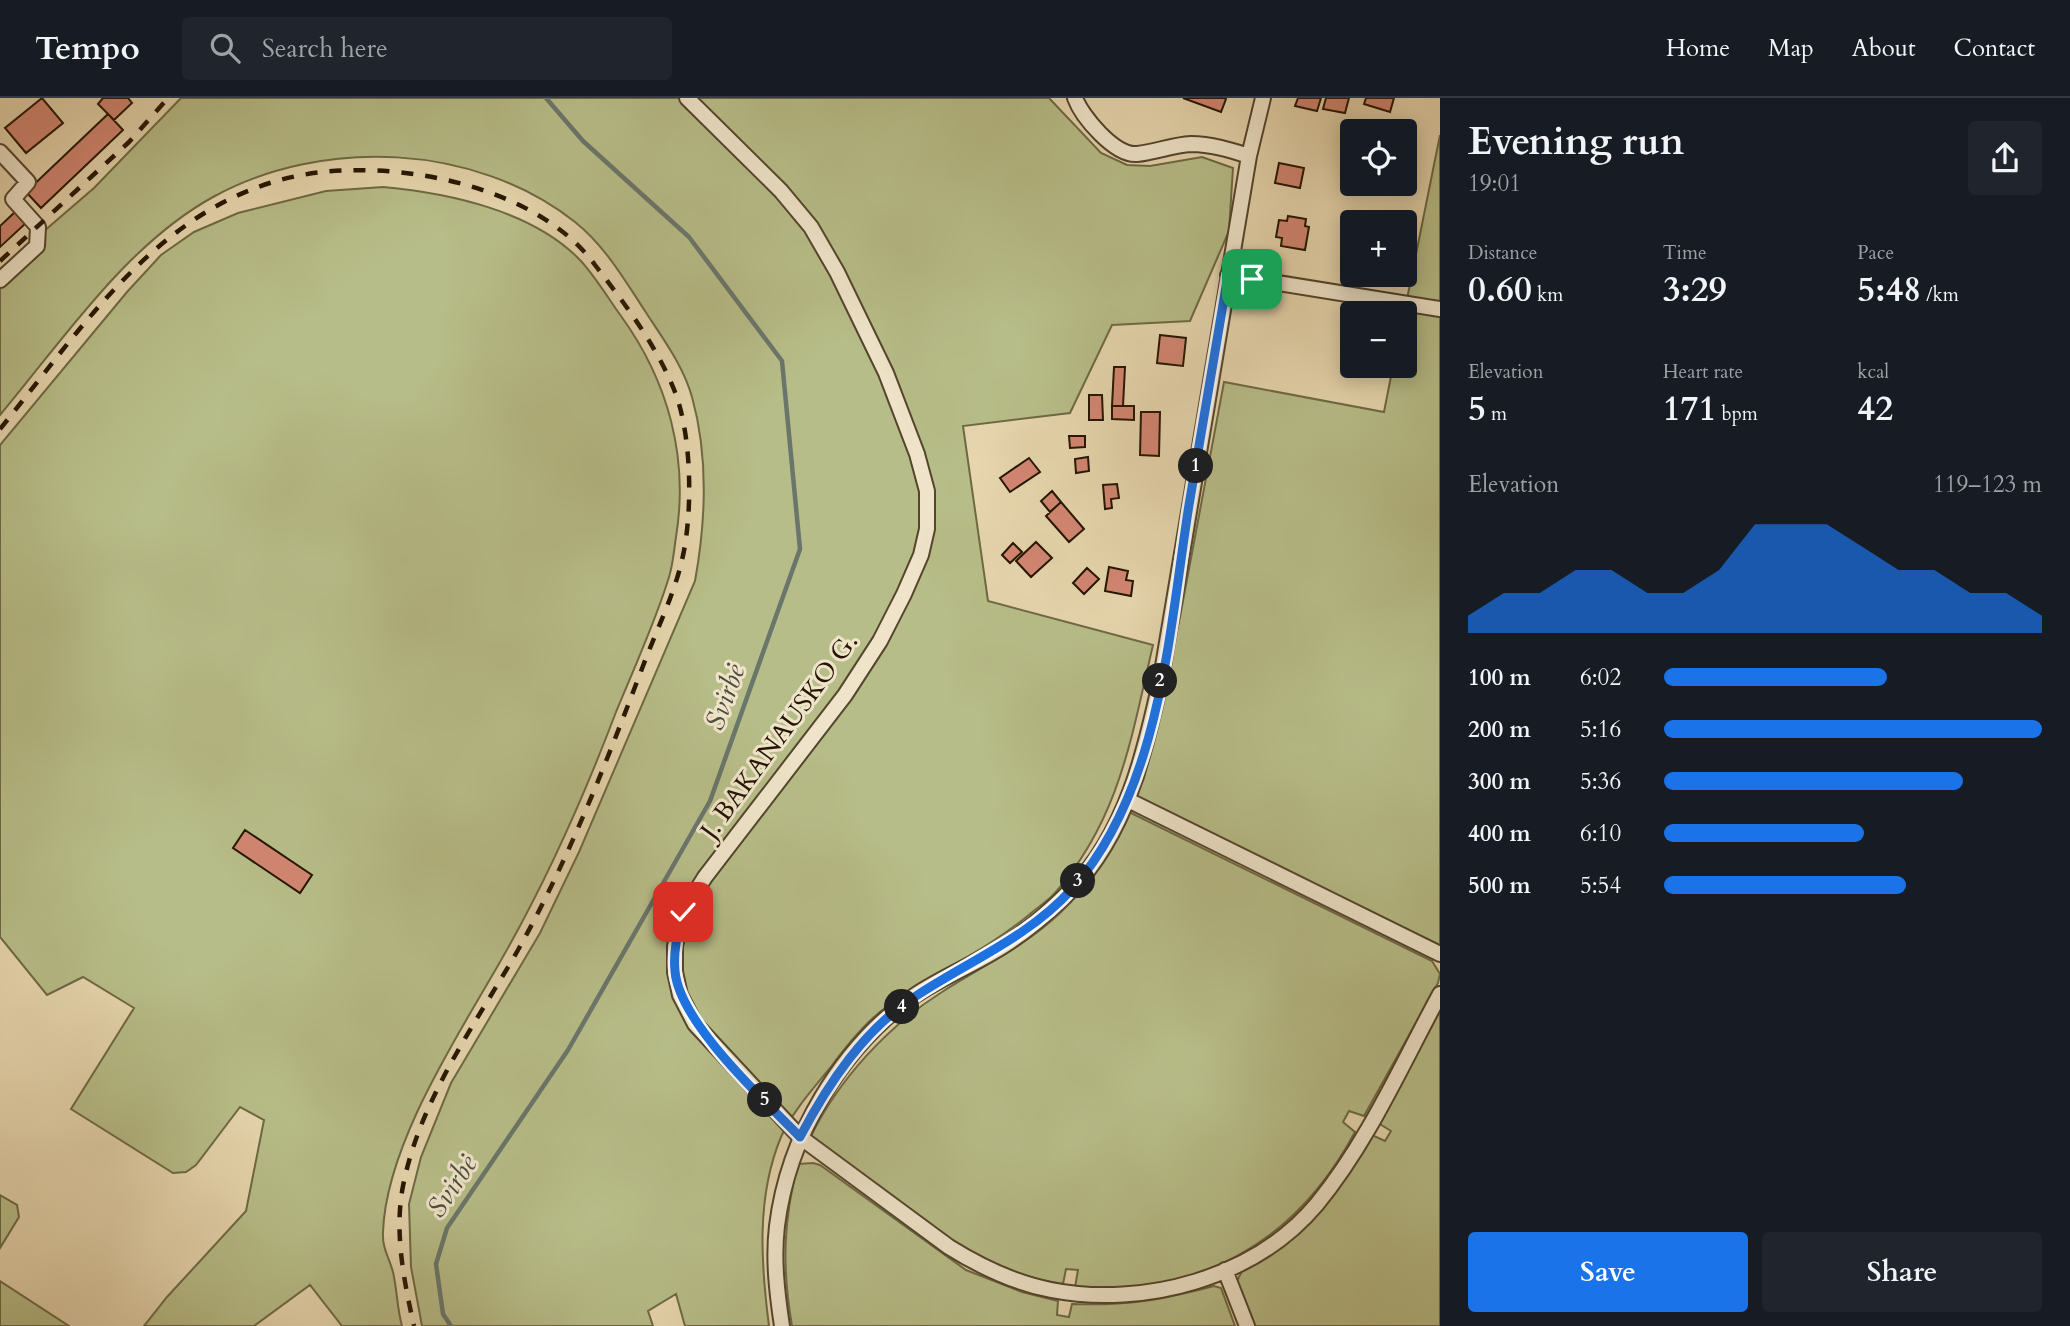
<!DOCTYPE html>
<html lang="en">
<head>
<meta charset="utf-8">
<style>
	body { margin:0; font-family:Cardo,serif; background:#20242c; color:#f1f3f6; height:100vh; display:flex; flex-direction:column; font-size:26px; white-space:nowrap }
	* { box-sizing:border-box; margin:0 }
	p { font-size:23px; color:#9ea1a6 }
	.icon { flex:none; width:38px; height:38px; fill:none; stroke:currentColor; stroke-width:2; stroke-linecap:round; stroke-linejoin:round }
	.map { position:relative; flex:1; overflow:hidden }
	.side { display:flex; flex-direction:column; background:#171b24; width:630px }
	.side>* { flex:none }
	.controls { position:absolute; left:1340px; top:21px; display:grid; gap:14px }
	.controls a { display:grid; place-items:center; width:77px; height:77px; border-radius:7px; background:#171b24; box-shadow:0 4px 18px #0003; font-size:35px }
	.pin { position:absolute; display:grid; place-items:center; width:60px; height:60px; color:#fff; margin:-30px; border-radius:14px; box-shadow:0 4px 10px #0006 }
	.km { position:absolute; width:35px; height:35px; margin:-18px; border-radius:50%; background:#222; color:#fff; font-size:19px; line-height:35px; text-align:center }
	.round { display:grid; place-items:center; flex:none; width:74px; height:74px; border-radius:7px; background:#20242c }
	.overview { display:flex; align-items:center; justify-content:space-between; height:119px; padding:0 28px }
	h1 { font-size:38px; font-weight:700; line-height:52px }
	.stats { display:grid; grid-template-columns:repeat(3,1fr); gap:10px; height:119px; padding:7px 28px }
	.stats div { display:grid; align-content:center }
	.stats b { font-size:35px; font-weight:700 }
	.stats small { font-size:19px; font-weight:400 }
	.stats p { font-size:19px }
	.chart { height:196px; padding:14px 28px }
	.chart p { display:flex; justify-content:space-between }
	.chart svg { width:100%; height:126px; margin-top:7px; fill:#1a73e8; opacity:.7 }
	.primary-button { display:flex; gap:14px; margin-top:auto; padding:14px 28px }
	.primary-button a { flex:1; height:80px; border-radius:7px; background:#1a73e8; color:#fff; font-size:28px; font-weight:700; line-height:80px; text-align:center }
	.primary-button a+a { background:#20242c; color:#f1f3f6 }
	ul { padding:0 28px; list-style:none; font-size:23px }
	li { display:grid; grid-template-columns:112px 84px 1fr; align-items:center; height:52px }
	li i { height:18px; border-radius:9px; background:#1a73e8 }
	header { display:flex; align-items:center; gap:42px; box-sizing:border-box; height:98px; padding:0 35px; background:#171b24; border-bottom:2px solid #363941 }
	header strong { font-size:33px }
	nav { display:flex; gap:38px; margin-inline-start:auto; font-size:24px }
	.search { width:490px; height:63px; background:#20242c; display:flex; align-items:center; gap:18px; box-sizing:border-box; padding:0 24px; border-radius:7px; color:#9ea1a6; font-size:26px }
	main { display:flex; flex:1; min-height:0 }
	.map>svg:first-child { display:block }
	.green { fill:#b7bd88; stroke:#6e6944; stroke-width:2 }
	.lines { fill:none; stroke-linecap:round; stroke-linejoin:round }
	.stream { stroke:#6a766b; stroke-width:4.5 }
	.building { fill:#d28672; stroke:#241501; stroke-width:2 }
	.minor-casing { stroke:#54452c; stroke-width:18 }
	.minor { stroke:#efe4ca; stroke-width:14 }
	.rail { stroke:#241501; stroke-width:4.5; stroke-dasharray:12 12; stroke-linecap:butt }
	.route-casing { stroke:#fff; stroke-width:14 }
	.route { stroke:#1a73e8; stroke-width:9 }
	.labels { text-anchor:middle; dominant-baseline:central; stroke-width:6; stroke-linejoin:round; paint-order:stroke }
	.street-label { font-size:26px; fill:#241501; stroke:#efe4ca }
	.water-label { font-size:28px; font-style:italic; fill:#4d4e3f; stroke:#efe4ca }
</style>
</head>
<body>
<header>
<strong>Tempo</strong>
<div class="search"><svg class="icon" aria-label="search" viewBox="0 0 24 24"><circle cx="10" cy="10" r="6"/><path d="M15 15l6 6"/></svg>Search here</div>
<nav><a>Home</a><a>Map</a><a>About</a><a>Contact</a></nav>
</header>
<main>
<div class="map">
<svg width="1440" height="1228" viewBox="0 0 1440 1228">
	<rect width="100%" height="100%" fill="#e6d5ad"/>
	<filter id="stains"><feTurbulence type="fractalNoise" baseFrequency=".00286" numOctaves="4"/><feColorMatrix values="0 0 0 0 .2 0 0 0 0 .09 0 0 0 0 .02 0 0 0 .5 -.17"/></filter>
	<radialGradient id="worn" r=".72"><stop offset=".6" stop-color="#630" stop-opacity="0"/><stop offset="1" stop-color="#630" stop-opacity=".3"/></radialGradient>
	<!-- green -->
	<path class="green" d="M181,0h868l52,55 26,12 23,1 52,-9 31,11 -4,63 -39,90 -78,4 -42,88 -107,13 25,175 165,44c-22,93 -33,173 -98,248 -7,8 -17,14 -25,21 -44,37 -96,59 -142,92 -20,13 -44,43 -58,62 -17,21 -38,44 -49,69 -25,60 -20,127 -12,189h-84l-9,-32 -28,17 5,15h-231l-11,-59 -2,-63 12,-47 30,-74 89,-150 39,-81 116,-271c11,-61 14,-123 -3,-184 -9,-32 -29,-58 -47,-86 -21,-32 -40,-65 -70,-89 -100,-79 -253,-85 -362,-25 -87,48 -150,143 -213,218v-146l94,-81z
		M1440,37v169l-33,-5z
		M383,89c66,6 150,24 197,73 15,16 28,38 41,56 47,65 68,141 55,221 -2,13 -3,27 -7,40 -14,46 -35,91 -53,135 -33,87 -70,170 -116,250 -43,75 -114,183 -117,270 -1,16 6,25 10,40 4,17 4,36 9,54h-60l-32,-41 -56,41h-110l23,-29 79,-86 18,-91 -24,-13 -44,58 -10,7 -13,1 -102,-64 63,-101 -51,-31 -36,18 -47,-58v-492l127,-153 34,-37 33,-23 44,-19 88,-22z
		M1405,212l35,6v629l-304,-147 8,-20 36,-161 44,-235 160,30 9,-46h12z
		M1129,714l303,149 8,13 -2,9 -74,133 -15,-5 -6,11 12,10c-43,80 -108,136 -200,152 -26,5 -54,3 -80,3l3,-17 -12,-1 -3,15c-97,-14 -177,-91 -252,-148 28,-57 77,-110 131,-144 39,-25 85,-47 119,-80 30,-28 51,-63 68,-100z
		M1440,913v315h-186l-17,-45 5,-10c57,-38 98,-75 130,-136l13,6 6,-10 -13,-8z
		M813,1065l7,2 146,105 56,22 36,9 -1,14 12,2 3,-13c55,2 89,-4 142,-18l7,2 14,38h-443c-10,-58 -9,-105 6,-162z
		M0,1097l17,10 2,12 -19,31z
		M0,1183l69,45h-69z"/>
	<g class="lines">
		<!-- stream -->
		<path class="stream" d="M451,1228l-8,-12 -7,-50 11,-36 121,-178 142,-249 90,-252 -18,-188 -93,-124 -106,-96 -37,-43"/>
	</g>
	<!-- building -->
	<path class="building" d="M42,0l21,25 -37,30 -21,-25z
		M103,0h25l4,5 -18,17 -16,-16z
		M1183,0h41l2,1 -5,13z
		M1298,0h23l-4,13 -22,-5z
		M1326,0h23l-4,15 -22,-4z
		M1366,0h28l-4,14 -26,-8z
		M108,16l15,16 -82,78 -15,-16z
		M1279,65l25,5 -4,20 -25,-5z
		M15,114l11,11 -26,24v-21z
		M1288,118l18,3 -1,7 4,1 -4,23 -24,-4 1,-8 -6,-1 3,-17 8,1z
		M1160,237l26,3 -3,28 -26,-3z
		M1114,269h11l-2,39h-11z
		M1089,297h13l1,25h-14z
		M1112,308h22v14l-22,-1z
		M1141,314h19l-1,44 -19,-1z
		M1069,338h16v11l-15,1z
		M1088,359l1,14 -13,2 -1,-14z
		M1029,360l11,14 -30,20 -10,-14z
		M1117,386l2,14 -8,1 1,9 -7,1 -2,-24z
		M1052,393l9,11 -11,10 -9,-11z
		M1061,404l23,27 -15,13 -23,-26z
		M1036,444l16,16 -21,19 -15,-16z
		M1013,445l9,9 -12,11 -8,-8z
		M1109,469l19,4 -2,9 7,1 -2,15 -26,-5z
		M1087,470l12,11 -15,15 -11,-11z
		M245,732l67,45 -12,18 -67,-45z"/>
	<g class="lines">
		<defs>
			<path id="minor" d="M687,0l94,93 30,36 26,45 49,101 31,81 10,37v38l-6,26 -17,39 -24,47 -35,54 -140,182 -22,35 -8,34v26l5,23 15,29 105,113 149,110c32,20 66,36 102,43 93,18 204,-12 266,-86 51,-62 85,-140 123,-210
				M1075,0c7,19 40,58 62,56 19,-2 35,-9 54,-10 20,0 39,6 58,12
				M0,54l28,30 -15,17 25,28 -1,19 -37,34
				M1228,177l212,34
				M1128,702l312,154
				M1225,1172l22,56
				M782,1228c-5,-33 -9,-67 -5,-100 11,-89 63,-178 137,-230 32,-22 70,-35 101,-58 19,-13 40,-32 56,-48 55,-57 74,-137 90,-212l88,-522 14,-58"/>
		</defs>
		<!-- minor casing -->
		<use href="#minor" class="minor-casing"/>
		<!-- minor -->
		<use href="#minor" class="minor"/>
		<!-- rail -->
		<path class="rail" d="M0,163l129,-119 39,-44
			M0,331c84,-103 162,-228 302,-254 92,-17 235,10 293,90 30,39 62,81 80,127 17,44 18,122 7,168 -8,35 -26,71 -39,106 -37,97 -74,193 -125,284 -43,75 -98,149 -115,236 -9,46 1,95 11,140"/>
	</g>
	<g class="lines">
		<defs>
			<path id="route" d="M683,814c-5,20 -10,38 -8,59 4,51 88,128 125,166 28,-53 64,-108 116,-141 53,-35 113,-59 156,-107 89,-100 97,-258 117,-384 13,-77 26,-153 39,-230l24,4"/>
		</defs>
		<!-- route casing -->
		<use href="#route" class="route-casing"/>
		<!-- route -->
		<use href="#route" class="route"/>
	</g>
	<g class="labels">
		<!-- street labels -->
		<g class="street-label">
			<text transform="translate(779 638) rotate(-54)">J. BAKANAUSKO G.</text>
		</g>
		<!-- water labels -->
		<g class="water-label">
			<text transform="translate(725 599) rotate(-70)">Svirbė</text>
			<text transform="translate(452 1088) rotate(-57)">Svirbė</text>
		</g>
	</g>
	<rect width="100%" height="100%" filter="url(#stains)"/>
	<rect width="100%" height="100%" fill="url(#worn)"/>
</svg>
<div class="controls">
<a><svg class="icon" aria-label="locate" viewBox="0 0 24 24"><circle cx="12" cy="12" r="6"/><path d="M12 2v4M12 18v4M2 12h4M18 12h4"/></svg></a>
<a>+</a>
<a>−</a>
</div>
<div class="pin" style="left:1252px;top:181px;background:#1e9e55"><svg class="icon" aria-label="arrive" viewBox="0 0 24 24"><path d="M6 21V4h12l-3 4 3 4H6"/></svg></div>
<div class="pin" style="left:683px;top:814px;background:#d93025"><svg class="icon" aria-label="check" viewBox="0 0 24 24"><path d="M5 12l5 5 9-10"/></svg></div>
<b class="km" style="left:1196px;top:368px">1</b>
<b class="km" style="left:1160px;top:583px">2</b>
<b class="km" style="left:1078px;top:783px">3</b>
<b class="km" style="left:902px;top:909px">4</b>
<b class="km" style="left:765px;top:1002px">5</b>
</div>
<section class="side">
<div class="overview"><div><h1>Evening run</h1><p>19:01</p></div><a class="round"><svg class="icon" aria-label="share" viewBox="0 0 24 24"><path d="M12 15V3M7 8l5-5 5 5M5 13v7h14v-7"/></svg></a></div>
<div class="stats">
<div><p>Distance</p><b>0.60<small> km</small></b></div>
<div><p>Time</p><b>3:29</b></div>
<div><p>Pace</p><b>5:48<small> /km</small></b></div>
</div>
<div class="stats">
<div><p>Elevation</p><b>5<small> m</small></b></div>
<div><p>Heart rate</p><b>171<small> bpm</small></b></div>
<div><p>kcal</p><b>42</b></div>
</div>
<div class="chart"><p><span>Elevation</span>119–123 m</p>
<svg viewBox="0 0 160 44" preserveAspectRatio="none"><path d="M0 44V38L10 30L20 30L30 22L40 22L50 30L60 30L70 22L80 6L90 6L100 6L110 14L120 22L130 22L140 30L150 30L160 38V44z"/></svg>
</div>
<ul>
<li><b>100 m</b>6:02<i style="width:59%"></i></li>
<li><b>200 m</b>5:16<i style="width:100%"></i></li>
<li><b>300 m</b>5:36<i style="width:79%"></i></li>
<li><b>400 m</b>6:10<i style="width:53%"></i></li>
<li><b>500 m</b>5:54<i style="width:64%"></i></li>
</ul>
<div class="primary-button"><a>Save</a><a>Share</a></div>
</section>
</main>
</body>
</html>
